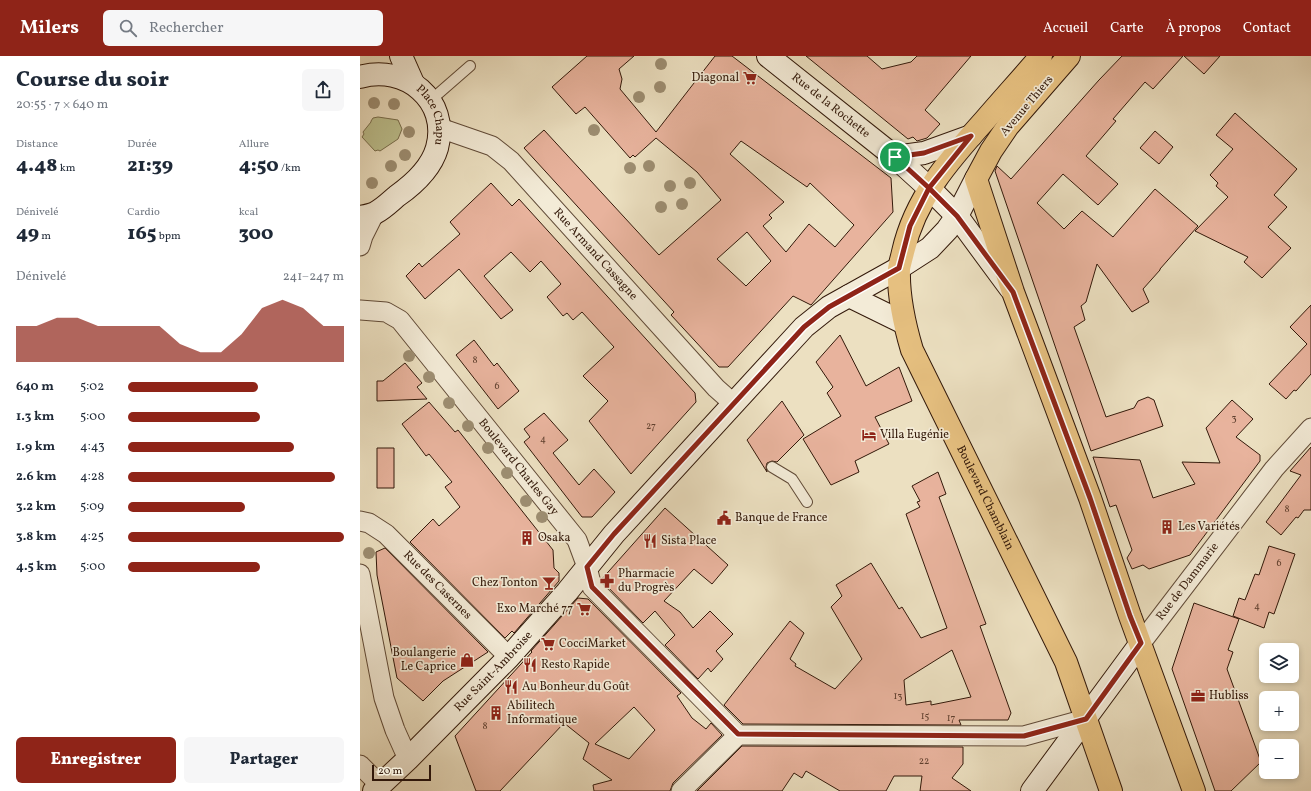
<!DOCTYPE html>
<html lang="fr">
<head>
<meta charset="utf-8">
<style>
	body { margin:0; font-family:Vollkorn,serif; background:#f6f6f7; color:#1f2937; height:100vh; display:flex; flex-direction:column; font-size:15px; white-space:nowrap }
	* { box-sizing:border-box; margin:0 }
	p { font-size:13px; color:#747a83 }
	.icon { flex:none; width:22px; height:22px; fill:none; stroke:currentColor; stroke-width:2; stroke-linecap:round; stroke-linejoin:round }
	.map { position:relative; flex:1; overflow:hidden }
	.panel { display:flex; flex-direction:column; background:#fff; width:360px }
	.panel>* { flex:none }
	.fabs { position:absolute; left:899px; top:587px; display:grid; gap:8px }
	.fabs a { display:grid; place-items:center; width:40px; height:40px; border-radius:6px; background:#fff; box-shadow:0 2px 6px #0003; font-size:20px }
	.scale { position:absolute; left:12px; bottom:10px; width:59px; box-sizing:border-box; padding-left:4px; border:2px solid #33190a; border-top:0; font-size:11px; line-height:14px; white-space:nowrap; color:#33190a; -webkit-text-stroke:3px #f3ebd7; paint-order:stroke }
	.pin { position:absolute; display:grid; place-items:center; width:34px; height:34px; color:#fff; margin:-17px; border:2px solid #fff; border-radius:50%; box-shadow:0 1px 4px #0007 }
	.round { display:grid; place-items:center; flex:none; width:42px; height:42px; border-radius:6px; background:#f6f6f7 }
	.overview { display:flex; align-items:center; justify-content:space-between; height:68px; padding:0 16px }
	h1 { font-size:22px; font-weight:800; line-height:30px }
	.figures { display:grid; grid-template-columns:repeat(3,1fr); gap:6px; height:68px; padding:4px 16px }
	.figures div { display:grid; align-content:center }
	.figures b { font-size:20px; font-weight:800 }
	.figures small { font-size:11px; font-weight:400 }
	.figures p { font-size:11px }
	.chart { height:112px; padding:8px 16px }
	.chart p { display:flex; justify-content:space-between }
	.chart svg { width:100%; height:72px; margin-top:4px; fill:#8f2418; opacity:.7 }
	.button { display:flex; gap:8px; margin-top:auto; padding:8px 16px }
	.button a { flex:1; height:46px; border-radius:6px; background:#8f2418; color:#fff; font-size:16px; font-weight:800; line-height:46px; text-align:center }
	.button a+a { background:#f6f6f7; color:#1f2937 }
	ul { padding:0 16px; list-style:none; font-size:13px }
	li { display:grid; grid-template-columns:64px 48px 1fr; align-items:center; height:30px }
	li i { height:10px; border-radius:5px; background:#8f2418 }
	header { display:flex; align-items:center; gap:24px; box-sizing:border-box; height:56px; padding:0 20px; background:#8f2418; color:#fff }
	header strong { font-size:19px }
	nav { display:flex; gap:22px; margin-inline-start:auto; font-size:14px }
	.search { width:280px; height:36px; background:#f6f6f7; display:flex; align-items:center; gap:10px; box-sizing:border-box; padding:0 14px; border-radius:6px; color:#747a83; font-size:15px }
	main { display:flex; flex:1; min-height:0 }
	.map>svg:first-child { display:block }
	.green { fill:#bdc18f; stroke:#786d4c }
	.building { fill:#e8b39d; stroke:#33190a; fill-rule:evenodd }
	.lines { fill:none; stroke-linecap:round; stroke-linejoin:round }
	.lane-casing { stroke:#614b38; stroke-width:12 }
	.street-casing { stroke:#614b38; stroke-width:21 }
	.secondary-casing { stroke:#33190a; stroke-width:24 }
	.primary-casing { stroke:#33190a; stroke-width:24 }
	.lane { stroke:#f3ebd7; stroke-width:10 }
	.street { stroke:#f3ebd7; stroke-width:19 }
	.secondary { stroke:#f3ebd7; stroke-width:22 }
	.primary { stroke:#e6c080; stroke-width:22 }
	.tree { fill:#9d8e72 }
	.route-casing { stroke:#fff; stroke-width:8 }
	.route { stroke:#8f2418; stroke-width:5 }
	.labels { text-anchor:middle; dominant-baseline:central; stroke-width:3.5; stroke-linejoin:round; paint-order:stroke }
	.number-label { font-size:10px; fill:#60402f }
	.poi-label { font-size:12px; fill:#33190a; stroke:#f3ebd7; text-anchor:start }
	.street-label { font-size:12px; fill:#33190a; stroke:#f3ebd7 }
</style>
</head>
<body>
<header>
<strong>Milers</strong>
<div class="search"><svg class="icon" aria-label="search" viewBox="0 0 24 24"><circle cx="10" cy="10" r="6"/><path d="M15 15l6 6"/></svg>Rechercher</div>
<nav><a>Accueil</a><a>Carte</a><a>À propos</a><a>Contact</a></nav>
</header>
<main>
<section class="panel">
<div class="overview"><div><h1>Course du soir</h1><p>20:55 · 7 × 640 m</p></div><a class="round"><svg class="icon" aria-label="share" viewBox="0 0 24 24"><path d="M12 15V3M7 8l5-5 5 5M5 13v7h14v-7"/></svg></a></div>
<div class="figures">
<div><p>Distance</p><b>4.48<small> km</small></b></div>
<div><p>Durée</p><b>21:39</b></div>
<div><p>Allure</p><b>4:50<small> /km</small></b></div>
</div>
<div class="figures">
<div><p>Dénivelé</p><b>49<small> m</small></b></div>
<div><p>Cardio</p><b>165<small> bpm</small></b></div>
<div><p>kcal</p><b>300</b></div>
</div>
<div class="chart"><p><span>Dénivelé</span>241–247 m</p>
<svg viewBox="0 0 160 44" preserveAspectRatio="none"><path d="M0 44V22L10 22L20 17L30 17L40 22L50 22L60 22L70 22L80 33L90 38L100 38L110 27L120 11L130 6L140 11L150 22L160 22V44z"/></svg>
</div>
<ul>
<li><b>640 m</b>5:02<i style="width:60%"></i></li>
<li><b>1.3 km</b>5:00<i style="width:61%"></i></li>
<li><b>1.9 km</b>4:43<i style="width:77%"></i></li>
<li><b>2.6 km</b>4:28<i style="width:96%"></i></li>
<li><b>3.2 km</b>5:09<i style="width:54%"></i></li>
<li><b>3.8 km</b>4:25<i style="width:100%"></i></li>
<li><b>4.5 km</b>5:00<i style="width:61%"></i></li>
</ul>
<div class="button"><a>Enregistrer</a><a>Partager</a></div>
</section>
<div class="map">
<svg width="951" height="735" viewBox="0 0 951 735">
	<rect width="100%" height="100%" fill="#ece0c1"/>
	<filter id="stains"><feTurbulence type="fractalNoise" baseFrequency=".005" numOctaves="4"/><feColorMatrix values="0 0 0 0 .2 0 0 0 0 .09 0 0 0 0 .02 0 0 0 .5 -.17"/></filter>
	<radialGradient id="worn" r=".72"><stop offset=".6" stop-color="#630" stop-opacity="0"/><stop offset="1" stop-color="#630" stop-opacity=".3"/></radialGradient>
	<!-- green -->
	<path class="green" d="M18,61l20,3 4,9 -4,10 -18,12 -2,-1 -3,1 -13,-14 2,-3 -1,-2 8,-10v-1l2,-3z"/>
	<!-- building -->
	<path class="building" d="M227,0h47l-15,13 3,10 -2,10 36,43 59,-76h17l159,122 2,34 -82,93 -18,-9 -65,71h-9l-48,-52 3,-3 -150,-164 20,-18 115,125 62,-55 -24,-28 -41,-34 -21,19 -2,-2 -3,3 -45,-51 -9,7 -24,-27zM381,85l66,46 3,-4 44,42 -19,22 -26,-23 -23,28 -23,-26 9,-8 -3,-3 15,-13 -54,-48zM387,176l24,29 -25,25 -29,-27z
		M446,0h61l15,13 29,-7 6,-6h54l-46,54 15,14 -13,14 -10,3 -4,-4 -5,2z
		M762,0h61l-30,33 -8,-7 -32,37 3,2 -30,35 32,28 -20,21 -35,-31 -26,29 27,26 18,-18 31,26 42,-48 43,37 -38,43v1l-17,19 6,13 -17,10 -35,-48 -11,38 -5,4 4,14 -11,7 32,90 28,-9 4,-7 10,-4 6,3 9,26 -72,25 -96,-280 2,-5 14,13 88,-99z
		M824,0h36l-16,18z
		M875,57l62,56 -23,26 13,12 -19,20 23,21 -29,30 -18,-16 4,-5 -53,-26 33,-34 -12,-11 2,-3 -8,-8 23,-26 -17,-14z
		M795,75l18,16 -14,17 -19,-16z
		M131,127l21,23 7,-7 176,194 1,9 -65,72 -42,-53 19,-20 -25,-25 31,-29 -32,-35 -9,8 -6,-7 -4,3 -16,-19 14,-13 -20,-23 -11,11 -19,-20 -27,24 29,34 -12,9 -42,-50 -34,30 -19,-23 13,-13 3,4 38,-33 -10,-12z
		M951,249v69l-15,17 -2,-1 -8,9 -17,-15 38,-40 -17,-17z
		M480,279l26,51 33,-19 13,34 -37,16 14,27 -34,17 4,11 -28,13 -28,-46 38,-23 -14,-23 6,-6 -17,-25z
		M114,284l20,26 3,-3 22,28 -21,18 -42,-54z
		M45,307l17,20 -5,4 10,12 -50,2v-20h6z
		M872,344l21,19 -17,18 24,18v6l-70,94 -41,14 -6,-4 -11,4 -5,-11 5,-8 -16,-45 -6,2 -17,-50 47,3 13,38 42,-14 -13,-22 38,1 -14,-35z
		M422,345l22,34 -27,27 -5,-1 -5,2 -1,4 1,5 -20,-32z
		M69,346l26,30 3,-2 95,120 1,18 5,5v8l-45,52 -2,-2 -7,7 -95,-96 23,-23 6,7 21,-19 -15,-20 7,-5 -23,-28 -3,2 -24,-32z
		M184,357l24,27 -15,13 26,32 15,-16 21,23 -23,25h-10l-58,-75 6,-5 -6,-8z
		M951,391v63h-7l-6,8 -2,-1 -15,18 -15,-13 35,-47 -11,-4z
		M17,392h17v40h-17z
		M578,416l8,22 -7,3 47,127 -6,2 31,87 -3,7h-49l2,5 -218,-1 -19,-19 66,-84 14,12 -14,26 6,5 -1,2 40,23 27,-30 -31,-52 11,-11 -6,-11 35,-22 28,46 3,-2 19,31 26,-10 -41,-114 14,-7 -3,-5 3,-1 -8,-15zM592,594l19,47 -40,8v-4l-25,4 -2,-25z
		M305,452l63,57 -16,19 -18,-15 -30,32 16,11 13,16 17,-17 23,23 -17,17 7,8 -12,13 -3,-4 -10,11 -33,-34 10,-10 -20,-24 -12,12 -42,-43z
		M909,490l26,8 -21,60 -5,-2 -5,16 -31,-12 6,-18 6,2 10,-26 4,1z
		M25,492l103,104 -45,29 -20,20 -26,-23 -20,-103 -1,-23z
		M218,542l10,1 93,94 -4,3 15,22 14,11 5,-6 11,12 -49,48 -3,8h-76l-1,-6 19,-5 -29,-21 6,-16 -25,-20 -64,68h-24l-21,-55 77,-84 -1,-1zM274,651l21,23 -26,29 -34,-15z
		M834,547l45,16 -11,31 5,2 -6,17 34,93 -30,29h-16l-43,-122z
		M382,690l221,1v17l-11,14 19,13h-51l2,-15h-28l-8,15h-46l-34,-20 -4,7 -8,-5 -12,18h-85z"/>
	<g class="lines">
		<defs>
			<path id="lane" d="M71,44l39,-34
				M412,411l20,12 15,23"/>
			<g id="street">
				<path id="s1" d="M80,72l52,18 19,15 205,227 18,16"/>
				<path d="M0,190l3,-10 11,-22"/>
				<path id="s2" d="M0,254l26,2 14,8 177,220 10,27 5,20 146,148"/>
				<path id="s3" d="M0,465l9,2 17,11 123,123"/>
				<path d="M0,518l24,124 11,32 13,29"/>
				<path id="s4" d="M781,587l133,-174 37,-41"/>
				<path d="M378,679l286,1 62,-17"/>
				<path d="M0,709l20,20"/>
				<path d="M321,735l57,-56"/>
			</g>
			<g id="secondary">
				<path d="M41,0l12,27"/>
				<path id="s5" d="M408,0l127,101 34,31 28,28 53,72"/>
				<path id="s6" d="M0,21c45,-13 90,23 77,71 -6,21 -23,36 -40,48 -7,6 -14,13 -22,17 -4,2 -10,3 -15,4"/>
				<path d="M535,101l29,-4 47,-17"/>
				<path d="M489,240l55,27"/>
				<path id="s7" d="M14,735l34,-32 101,-102 58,-65 47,-58 190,-207 25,-20 70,-39 31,-20 17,-18 10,-14 19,-37"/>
				<path d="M672,735l109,-148"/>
			</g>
			<g id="primary">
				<path id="s8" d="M681,0c-18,21 -37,42 -56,64 -35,39 -70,78 -82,132 -1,5 -3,11 -4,17 -1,28 5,54 13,81l154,312 45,129"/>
				<path d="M709,0l-61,70 -17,25 -15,28 37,113 77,206 40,118 64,175"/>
			</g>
		</defs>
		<!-- lane casing -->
		<use href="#lane" class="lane-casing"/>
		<!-- street casing -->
		<use href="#street" class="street-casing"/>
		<!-- secondary casing -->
		<use href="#secondary" class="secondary-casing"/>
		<!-- primary casing -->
		<use href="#primary" class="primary-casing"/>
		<!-- lane -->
		<use href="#lane" class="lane"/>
		<!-- street -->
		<use href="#street" class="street"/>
		<!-- secondary -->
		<use href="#secondary" class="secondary"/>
		<!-- primary -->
		<use href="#primary" class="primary"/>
	</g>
	<!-- trees -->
	<g class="tree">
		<circle cx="301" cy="8" r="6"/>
		<circle cx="300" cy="31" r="6"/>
		<circle cx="279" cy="41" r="6"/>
		<circle cx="14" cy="47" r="6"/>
		<circle cx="34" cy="48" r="6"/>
		<circle cx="234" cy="74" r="6"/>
		<circle cx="49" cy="76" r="6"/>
		<circle cx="45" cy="99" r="6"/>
		<circle cx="31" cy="110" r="6"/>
		<circle cx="289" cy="110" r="6"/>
		<circle cx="270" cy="112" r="6"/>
		<circle cx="12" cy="127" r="6"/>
		<circle cx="330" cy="127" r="6"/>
		<circle cx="310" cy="130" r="6"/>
		<circle cx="322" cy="148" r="6"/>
		<circle cx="301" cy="151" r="6"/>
		<circle cx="49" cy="300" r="6"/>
		<circle cx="69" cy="321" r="6"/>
		<circle cx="89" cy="347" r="6"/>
		<circle cx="108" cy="370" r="6"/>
		<circle cx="128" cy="392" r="6"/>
		<circle cx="147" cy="417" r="6"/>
		<circle cx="166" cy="445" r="6"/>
		<circle cx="182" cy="461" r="6"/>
		<circle cx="9" cy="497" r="6"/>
	</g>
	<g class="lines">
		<defs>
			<path id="route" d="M535,101l34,31 -19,38 -11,42 -70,39 -25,20 -190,207 -27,33 5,20 146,147 286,2 62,-17 55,-76 -11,-27 -40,-118 -77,-206 -56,-76 -28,-28 42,-52 -47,17 -29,4"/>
		</defs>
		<!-- route casing -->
		<use href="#route" class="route-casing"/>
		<!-- route -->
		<use href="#route" class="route"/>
	</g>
	<!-- icons -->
	<defs>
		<symbol id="supermarket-bare" viewBox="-9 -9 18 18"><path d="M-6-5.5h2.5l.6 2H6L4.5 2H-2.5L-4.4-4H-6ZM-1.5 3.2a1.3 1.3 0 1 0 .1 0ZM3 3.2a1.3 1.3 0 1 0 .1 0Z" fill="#8f2418" stroke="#f3ebd7" stroke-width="2.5" paint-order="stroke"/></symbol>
		<symbol id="hotel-bare" viewBox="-9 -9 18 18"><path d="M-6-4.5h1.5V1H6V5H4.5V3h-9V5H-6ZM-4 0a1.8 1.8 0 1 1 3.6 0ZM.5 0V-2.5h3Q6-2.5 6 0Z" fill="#8f2418" stroke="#f3ebd7" stroke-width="2.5" paint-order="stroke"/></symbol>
		<symbol id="civic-bare" viewBox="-9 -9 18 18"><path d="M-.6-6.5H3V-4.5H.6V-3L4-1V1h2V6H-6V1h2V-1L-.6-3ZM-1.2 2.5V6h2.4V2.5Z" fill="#8f2418" stroke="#f3ebd7" stroke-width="2.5" paint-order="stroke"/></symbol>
		<symbol id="building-bare" viewBox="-9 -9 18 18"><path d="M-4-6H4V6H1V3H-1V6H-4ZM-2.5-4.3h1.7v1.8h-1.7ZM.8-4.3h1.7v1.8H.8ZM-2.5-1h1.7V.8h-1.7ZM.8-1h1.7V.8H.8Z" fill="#8f2418" stroke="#f3ebd7" stroke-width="2.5" paint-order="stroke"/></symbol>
		<symbol id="restaurant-bare" viewBox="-9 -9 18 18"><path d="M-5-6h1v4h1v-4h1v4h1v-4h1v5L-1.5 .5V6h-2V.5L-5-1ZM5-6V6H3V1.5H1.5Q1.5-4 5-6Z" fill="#8f2418" stroke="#f3ebd7" stroke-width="2.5" paint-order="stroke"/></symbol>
		<symbol id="pharmacy-bare" viewBox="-9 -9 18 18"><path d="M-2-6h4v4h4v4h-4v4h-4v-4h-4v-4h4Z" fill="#8f2418" stroke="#f3ebd7" stroke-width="2.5" paint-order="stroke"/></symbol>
		<symbol id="bar-bare" viewBox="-9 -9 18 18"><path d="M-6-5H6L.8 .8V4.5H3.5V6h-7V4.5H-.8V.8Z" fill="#8f2418" stroke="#f3ebd7" stroke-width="2.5" paint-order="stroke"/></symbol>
		<symbol id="shop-bare" viewBox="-9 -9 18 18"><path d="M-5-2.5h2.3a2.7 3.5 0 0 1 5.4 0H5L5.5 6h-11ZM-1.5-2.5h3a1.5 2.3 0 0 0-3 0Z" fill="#8f2418" stroke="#f3ebd7" stroke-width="2.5" paint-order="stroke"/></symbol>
		<symbol id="office-bare" viewBox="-9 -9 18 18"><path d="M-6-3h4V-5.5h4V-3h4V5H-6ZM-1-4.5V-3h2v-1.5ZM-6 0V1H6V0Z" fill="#8f2418" stroke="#f3ebd7" stroke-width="2.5" paint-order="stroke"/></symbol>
	</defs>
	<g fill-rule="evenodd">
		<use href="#supermarket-bare" x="380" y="12" width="20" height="20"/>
		<use href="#hotel-bare" x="499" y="369" width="20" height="20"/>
		<use href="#civic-bare" x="354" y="452" width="20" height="20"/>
		<use href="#building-bare" x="797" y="461" width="20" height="20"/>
		<use href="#building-bare" x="157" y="472" width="20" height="20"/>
		<use href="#restaurant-bare" x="280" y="475" width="20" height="20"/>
		<use href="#pharmacy-bare" x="237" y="515" width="20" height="20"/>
		<use href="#bar-bare" x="179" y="517" width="20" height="20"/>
		<use href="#supermarket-bare" x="214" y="543" width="20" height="20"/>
		<use href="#supermarket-bare" x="178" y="578" width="20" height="20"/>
		<use href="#shop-bare" x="97" y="594" width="20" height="20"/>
		<use href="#restaurant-bare" x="160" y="599" width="20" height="20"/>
		<use href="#restaurant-bare" x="141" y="621" width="20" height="20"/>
		<use href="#office-bare" x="828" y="630" width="20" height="20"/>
		<use href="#building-bare" x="126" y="647" width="20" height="20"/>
	</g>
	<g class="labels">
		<!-- number labels -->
		<g class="number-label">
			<text x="115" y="304">8</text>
			<text x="137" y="330">6</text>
			<text x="874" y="362">3</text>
			<text x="291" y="370">27</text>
			<text x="183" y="383">4</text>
			<text x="927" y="453">8</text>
			<text x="919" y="507">6</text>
			<text x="897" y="550">4</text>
			<text x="538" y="640">13</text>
			<text x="565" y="660">15</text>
			<text x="591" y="662">17</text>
			<text x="125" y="670">8</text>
			<text x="564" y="705">22</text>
		</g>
		<!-- poi labels -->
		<g class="poi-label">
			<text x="379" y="22" text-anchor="end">Diagonal</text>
			<text x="520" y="379">Villa Eugénie</text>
			<text x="375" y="462">Banque de France</text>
			<text x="818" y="471">Les Variétés</text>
			<text x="178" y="482">Osaka</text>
			<text x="301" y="485">Sista Place</text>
			<text x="258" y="518">Pharmacie<tspan x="258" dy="14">du Progrès</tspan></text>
			<text x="178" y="527" text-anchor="end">Chez Tonton</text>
			<text x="213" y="553" text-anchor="end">Exo Marché 77</text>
			<text x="199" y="588">CocciMarket</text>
			<text x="96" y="597" text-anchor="end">Boulangerie<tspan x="96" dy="14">Le Caprice</tspan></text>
			<text x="181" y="609">Resto Rapide</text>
			<text x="162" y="631">Au Bonheur du Goût</text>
			<text x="849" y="640">Hubliss</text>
			<text x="147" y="650">Abilitech<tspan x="147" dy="14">Informatique</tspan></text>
		</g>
		<!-- street labels -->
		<g class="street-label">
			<text stroke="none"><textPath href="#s5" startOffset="80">Rue de la Rochette</textPath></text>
			<text transform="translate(667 50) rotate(-50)">Avenue Thiers</text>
			<text stroke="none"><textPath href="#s6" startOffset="93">Place Chapu</textPath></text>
			<text stroke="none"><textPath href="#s1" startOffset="205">Rue Armand Cassagne</textPath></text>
			<text stroke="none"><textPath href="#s2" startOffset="231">Boulevard Charles Gay</textPath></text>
			<text stroke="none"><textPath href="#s8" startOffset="507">Boulevard Chamblain</textPath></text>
			<text stroke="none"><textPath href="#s4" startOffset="77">Rue de Dammarie</textPath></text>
			<text stroke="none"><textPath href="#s3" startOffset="102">Rue des Casernes</textPath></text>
			<text stroke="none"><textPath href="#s7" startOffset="169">Rue Saint-Ambroise</textPath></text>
		</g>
	</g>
	<rect width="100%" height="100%" filter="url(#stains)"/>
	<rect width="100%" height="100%" fill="url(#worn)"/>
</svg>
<div class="fabs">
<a><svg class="icon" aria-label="layers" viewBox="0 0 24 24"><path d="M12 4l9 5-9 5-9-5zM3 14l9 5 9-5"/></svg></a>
<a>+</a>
<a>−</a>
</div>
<div class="scale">20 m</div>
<div class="pin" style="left:535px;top:101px;background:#1e9e55"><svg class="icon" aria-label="arrive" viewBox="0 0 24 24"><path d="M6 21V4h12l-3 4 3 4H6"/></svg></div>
</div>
</main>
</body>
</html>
